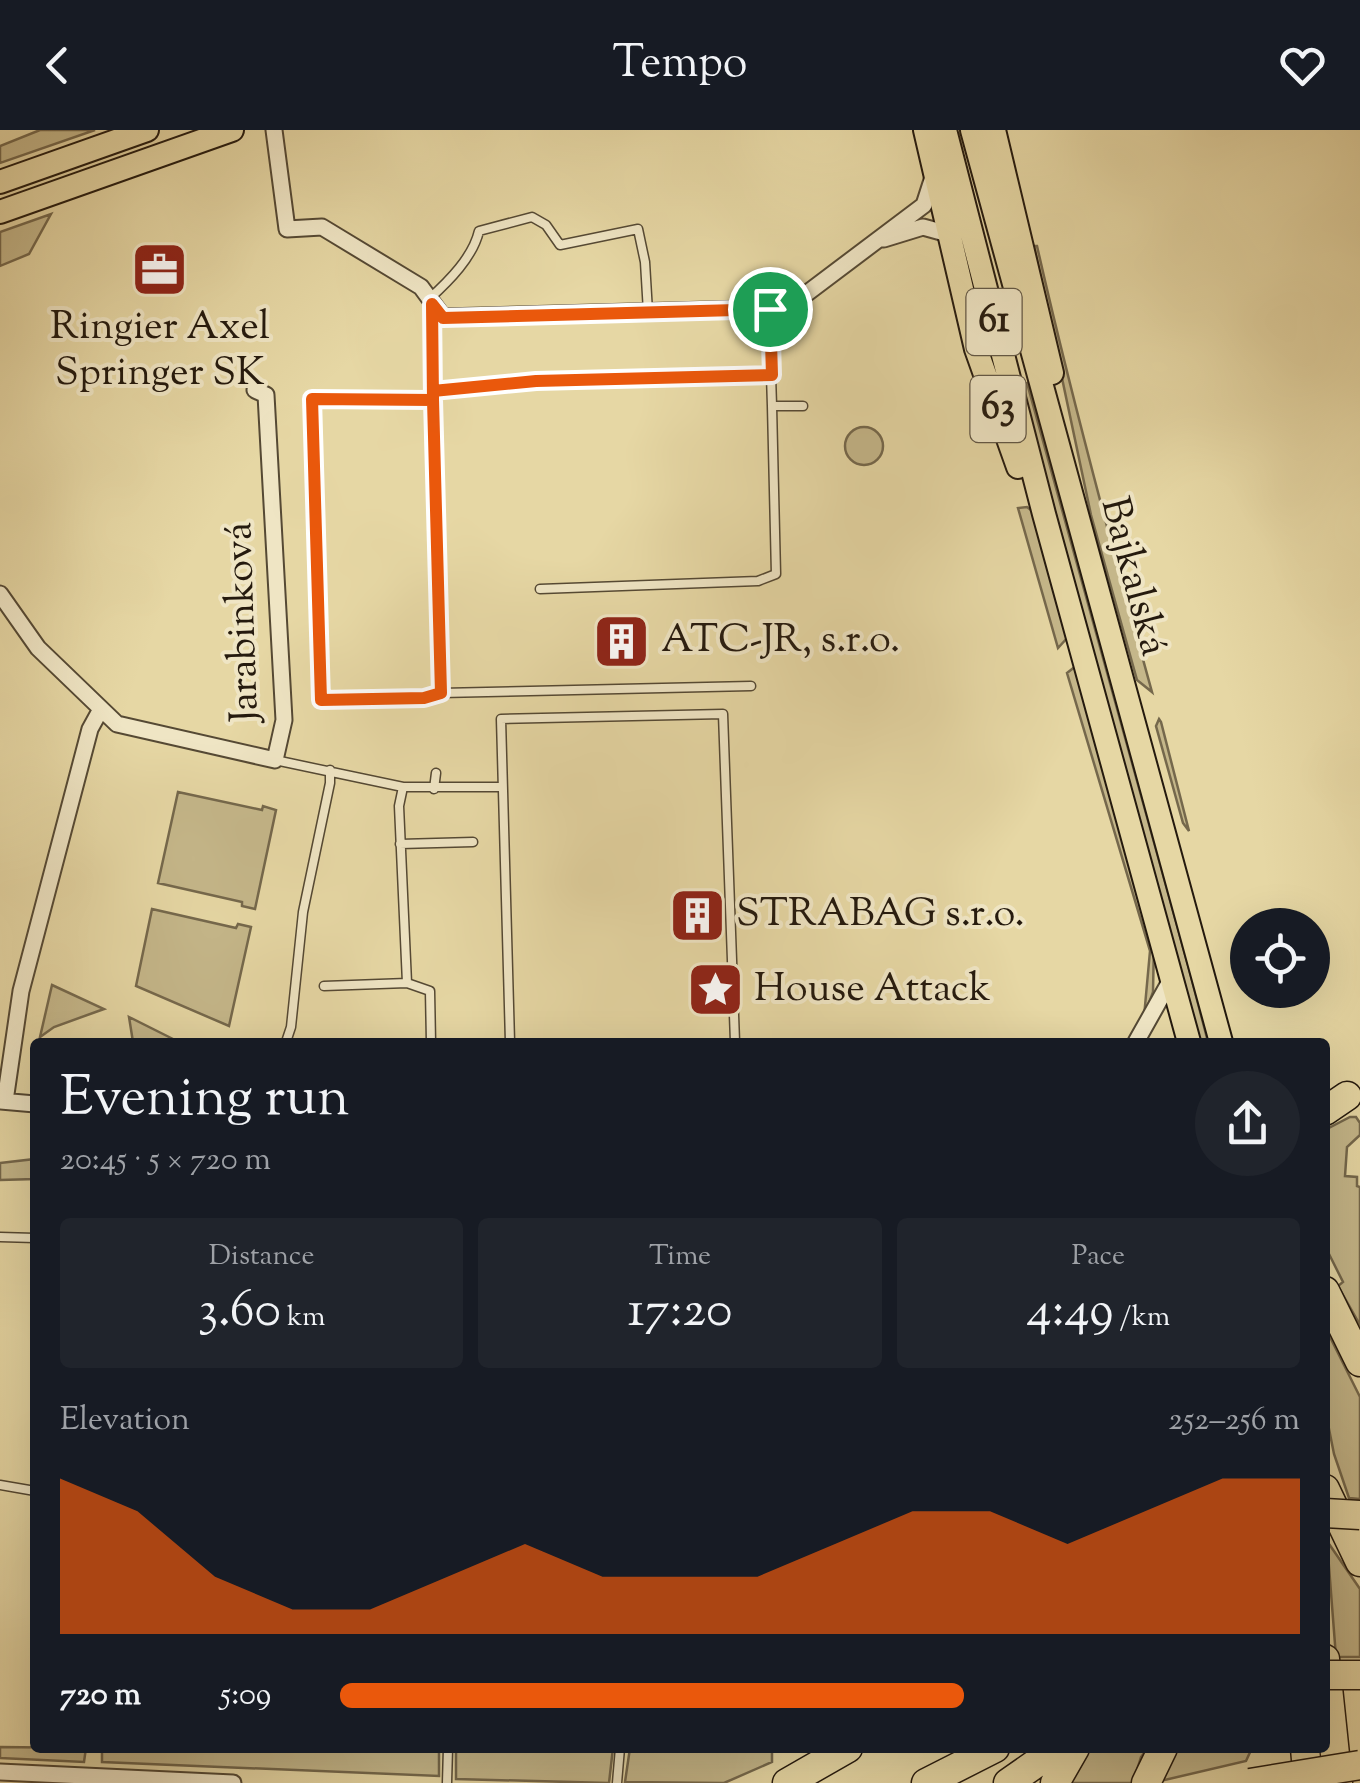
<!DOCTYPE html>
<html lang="en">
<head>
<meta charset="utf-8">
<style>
	body { margin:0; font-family:"Sorts Mill Goudy",serif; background:#20242c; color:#f1f3f6; height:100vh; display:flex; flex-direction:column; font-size:38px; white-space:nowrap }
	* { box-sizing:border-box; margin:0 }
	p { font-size:32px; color:#9ea1a6 }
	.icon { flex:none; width:55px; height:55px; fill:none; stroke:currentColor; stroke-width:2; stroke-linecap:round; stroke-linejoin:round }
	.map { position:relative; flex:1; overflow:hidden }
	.panel { position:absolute; left:30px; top:908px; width:1300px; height:715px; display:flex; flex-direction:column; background:#171b24; border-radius:10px; box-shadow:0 10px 40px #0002 }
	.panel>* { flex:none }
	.buttons { position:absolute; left:1230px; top:778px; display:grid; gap:20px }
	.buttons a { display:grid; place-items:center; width:100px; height:100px; border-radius:50%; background:#171b24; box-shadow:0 10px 40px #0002; font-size:50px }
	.pin { position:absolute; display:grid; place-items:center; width:85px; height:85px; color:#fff; margin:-42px; border:5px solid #fff; border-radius:50%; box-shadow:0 2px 10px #0007 }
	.round { display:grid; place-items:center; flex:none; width:105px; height:105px; border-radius:52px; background:#20242c }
	.summary { display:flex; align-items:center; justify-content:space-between; height:170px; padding:0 30px }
	h1 { font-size:55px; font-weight:600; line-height:75px }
	.metrics { display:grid; grid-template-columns:repeat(3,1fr); gap:15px; height:170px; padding:10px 30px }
	.metrics div { display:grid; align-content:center; border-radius:10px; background:#20242c; text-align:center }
	.metrics b { font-size:50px; font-weight:600 }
	.metrics small { font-size:28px; font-weight:400 }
	.metrics p { font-size:28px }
	.chart { height:280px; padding:20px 30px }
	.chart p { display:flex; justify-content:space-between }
	.chart svg { width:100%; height:180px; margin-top:10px; fill:#ea580c; opacity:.7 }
	ul { padding:0 30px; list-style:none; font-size:32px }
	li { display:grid; grid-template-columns:160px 120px 1fr; align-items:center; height:75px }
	li i { height:25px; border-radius:12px; background:#ea580c }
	header { display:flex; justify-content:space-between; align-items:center; height:130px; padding:0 30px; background:#171b24; font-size:45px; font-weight:600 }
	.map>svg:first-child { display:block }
	.green { fill:#c5b78a; stroke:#75684c; stroke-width:2.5 }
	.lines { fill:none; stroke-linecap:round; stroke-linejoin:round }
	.lane-casing { stroke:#554934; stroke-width:11 }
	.street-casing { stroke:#554934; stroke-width:19 }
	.primary-casing { stroke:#251a0e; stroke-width:26 }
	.highway-casing { stroke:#251a0e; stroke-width:31 }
	.lane { stroke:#efe5c4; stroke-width:8 }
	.street { stroke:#efe5c4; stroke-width:15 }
	.primary { stroke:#e6d7a4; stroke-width:22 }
	.highway { stroke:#e6d7a4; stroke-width:28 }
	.highway-bridge-casing { stroke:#251a0e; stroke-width:31; stroke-linecap:butt }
	.highway-bridge { stroke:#e6d7a4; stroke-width:28 }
	.route-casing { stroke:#fff; stroke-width:20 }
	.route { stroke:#ea580c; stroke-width:12 }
	.labels { text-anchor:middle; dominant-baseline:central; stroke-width:8; stroke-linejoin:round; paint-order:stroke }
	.shield { fill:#efe5c4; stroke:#625745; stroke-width:2.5 }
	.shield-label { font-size:38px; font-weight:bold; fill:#251a0e }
	.poi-label { font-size:40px; fill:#251a0e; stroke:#efe5c4; text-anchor:start }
	.street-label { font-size:40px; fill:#251a0e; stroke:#efe5c4 }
</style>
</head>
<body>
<header><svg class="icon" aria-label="back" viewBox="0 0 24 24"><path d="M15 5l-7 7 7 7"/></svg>Tempo<svg class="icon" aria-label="heart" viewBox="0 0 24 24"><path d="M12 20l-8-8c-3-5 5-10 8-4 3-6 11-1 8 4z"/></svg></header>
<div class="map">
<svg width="1360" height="1653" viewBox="0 0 1360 1653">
	<rect width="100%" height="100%" fill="#e6d7a4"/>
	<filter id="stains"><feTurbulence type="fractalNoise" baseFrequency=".002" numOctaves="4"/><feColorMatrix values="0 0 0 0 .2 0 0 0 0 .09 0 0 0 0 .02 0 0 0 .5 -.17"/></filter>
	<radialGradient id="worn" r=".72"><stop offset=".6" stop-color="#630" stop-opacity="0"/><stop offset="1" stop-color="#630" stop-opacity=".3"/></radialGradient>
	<!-- green -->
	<path class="green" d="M40,0h55l-95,33v-17z
		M51,84l-22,40 -29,12v-34z
		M1034,116h3c34,150 74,298 115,446l-15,-12 -46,-165z
		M1027,253l162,586 19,73h-9l-178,-656z
		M845 316a19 19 0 1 1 38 0a19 19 0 1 1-38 0Z
		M1027,377l8,6 33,124 -10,11 -40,-140z
		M1076,536l78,276 -1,50 -9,25 6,-66 -83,-278z
		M1159,589l2,3 28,109 -6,-8 -27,-97z
		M178,662l84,18 1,-4 13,4 -21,99 -13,-3v-4l-84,-19z
		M152,779l84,19 2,-4 13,3 -22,99 -93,-40z
		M52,855l52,24 -50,18 -14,10z
		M129,887l50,25h-46z
		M1350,987h6l4,6v12l-13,12 -2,29 12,1v9l3,1v138l-22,-39 5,-4 -18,-36v-116z
		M35,1029v20l-35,1v-17z
		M1325,1197l35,70v102l-11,-1 -15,-44 -9,-45z
		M1327,1411l33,48v68h-24z
		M0,1617l86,1 -2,14 -84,-4z
		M102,1618h337v28l-337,-14z
		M456,1618h157l-4,35 -153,-4z
		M630,1618h142v14l-48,21 -99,-1z
		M1087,1618h61l-7,9 -8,26h-67z
		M1175,1618h77l-6,13 -90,21z"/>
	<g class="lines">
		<defs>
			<path id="lane" d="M429,169c20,-18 44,-42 50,-68l53,-14 14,8 14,20 78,-16 7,33 3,50
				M433,178l8,385
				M771,245l1,31h31
				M433,261l103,-10 235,-6 -1,-66
				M433,270l-121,-1 9,301 102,-3 18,-4 310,-7
				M540,459l218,-8 18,-7 -4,-168
				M275,630l128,27h99
				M403,657l-4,19 8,177 23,8 1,51
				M434,659l2,-16
				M400,714l73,-2
				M324,856l83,-3
				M286,912l5,-15 12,-115 27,-129v-13
				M510,912l-9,-323 222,-5 12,328
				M0,1107l35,1
				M0,1355l35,6
				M447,1653l1,-35
				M617,1653l3,-35"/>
			<path id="street" d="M274,0l13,99 35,-2 99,60 22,30 336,-9 15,-5 130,-98 9,-28
				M884,109l39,-12 29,8
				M0,464l38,54 79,76 158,36 9,-40 -18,-325 -11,-5
				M1136,912l36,-64
				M0,971l35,3
				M5,971l16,-110 69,-262 11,-20
				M0,1642l233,11"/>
			<path id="primary" d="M925,0l51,219 42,118
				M945,0l99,384 145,528
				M972,0l249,912
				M994,0l58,243
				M0,52l147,-52
				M0,82l232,-82"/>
			<path id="highway" d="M1325,981l22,-15
				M1325,1161l35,71
				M1325,1359l35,73
				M1325,1529l13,124
				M1305,1618l3,35
				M787,1653l61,-35
				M926,1653l69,-35
				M1008,1653l50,-35
				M1055,1653l20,-35
				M1146,1653l17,-35"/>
		</defs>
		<!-- lane casing -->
		<use href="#lane" class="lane-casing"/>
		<!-- street casing -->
		<use href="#street" class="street-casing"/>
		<!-- primary casing -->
		<use href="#primary" class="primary-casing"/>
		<!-- highway casing -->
		<use href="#highway" class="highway-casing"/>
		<!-- lane -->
		<use href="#lane" class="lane"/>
		<!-- street -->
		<use href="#street" class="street"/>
		<!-- primary -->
		<use href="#primary" class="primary"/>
		<!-- highway -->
		<use href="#highway" class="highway"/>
		<defs>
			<path id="highway-bridge" d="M1325,1383l35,2
				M1325,1545h35
				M1250,1653l110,-18"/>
		</defs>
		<!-- highway-bridge casing -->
		<use href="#highway-bridge" class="highway-bridge-casing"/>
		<!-- highway-bridge -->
		<use href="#highway-bridge" class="highway-bridge"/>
	</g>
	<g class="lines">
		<defs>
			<path id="route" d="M770,179l2,66 -236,6 -103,10v9l-121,-1 9,301 103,-2 17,-5 -8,-293 -1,-96 11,14 327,-9"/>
		</defs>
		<!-- route casing -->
		<use href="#route" class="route-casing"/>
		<!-- route -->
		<use href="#route" class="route"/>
	</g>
	<!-- icons -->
	<defs>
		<symbol id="office-square" viewBox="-11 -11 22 22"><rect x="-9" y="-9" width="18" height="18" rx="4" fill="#8f2418" stroke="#efe5c4"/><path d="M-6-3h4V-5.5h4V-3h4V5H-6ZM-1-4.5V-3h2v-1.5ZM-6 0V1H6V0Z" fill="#fff"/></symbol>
		<symbol id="building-square" viewBox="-11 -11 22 22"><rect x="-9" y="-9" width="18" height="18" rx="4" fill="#8f2418" stroke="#efe5c4"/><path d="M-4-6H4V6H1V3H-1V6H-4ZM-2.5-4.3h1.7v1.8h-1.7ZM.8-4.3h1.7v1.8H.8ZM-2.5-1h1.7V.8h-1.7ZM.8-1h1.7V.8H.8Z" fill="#fff"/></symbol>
		<symbol id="sight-square" viewBox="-11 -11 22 22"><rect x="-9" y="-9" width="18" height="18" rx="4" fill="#8f2418" stroke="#efe5c4"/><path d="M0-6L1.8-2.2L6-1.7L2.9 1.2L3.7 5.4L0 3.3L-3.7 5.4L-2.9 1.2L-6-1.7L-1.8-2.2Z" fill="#fff"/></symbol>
	</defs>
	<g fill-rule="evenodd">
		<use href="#office-square" x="128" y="108" width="63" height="63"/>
		<use href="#building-square" x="590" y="480" width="63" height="63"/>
		<use href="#building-square" x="666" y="754" width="63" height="63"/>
		<use href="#sight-square" x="684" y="828" width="63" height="63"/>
	</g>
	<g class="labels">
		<!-- shield labels -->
		<g class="shield">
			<rect x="966.5" y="159" width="55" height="66" rx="8"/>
			<rect x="970.5" y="246" width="55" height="66" rx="8"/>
		</g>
		<g class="shield-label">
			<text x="994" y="192">61</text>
			<text x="998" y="279">63</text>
		</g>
		<!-- poi labels -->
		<g class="poi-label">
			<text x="160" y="198" text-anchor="middle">Ringier Axel<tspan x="160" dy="46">Springer SK</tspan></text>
			<text x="661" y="511">ATC-JR, s.r.o.</text>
			<text x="736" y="785">STRABAG s.r.o.</text>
			<text x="754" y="860">House Attack</text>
		</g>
		<!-- street labels -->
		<g class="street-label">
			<text transform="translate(1132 447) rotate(75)">Bajkalská</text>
			<text transform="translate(244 492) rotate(-92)">Jarabinková</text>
		</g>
	</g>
	<rect width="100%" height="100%" filter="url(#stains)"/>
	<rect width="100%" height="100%" fill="url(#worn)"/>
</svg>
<div class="buttons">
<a><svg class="icon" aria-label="locate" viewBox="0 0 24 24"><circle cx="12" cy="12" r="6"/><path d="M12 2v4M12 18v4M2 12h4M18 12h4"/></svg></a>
</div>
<div class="pin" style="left:770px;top:179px;background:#1e9e55"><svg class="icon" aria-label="arrive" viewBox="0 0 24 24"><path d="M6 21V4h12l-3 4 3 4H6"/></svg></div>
<section class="panel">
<div class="summary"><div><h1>Evening run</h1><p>20:45 · 5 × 720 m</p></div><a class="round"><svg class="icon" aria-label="share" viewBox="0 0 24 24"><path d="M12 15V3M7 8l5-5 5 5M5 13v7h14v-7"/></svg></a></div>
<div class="metrics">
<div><p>Distance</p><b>3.60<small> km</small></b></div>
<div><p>Time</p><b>17:20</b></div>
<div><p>Pace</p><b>4:49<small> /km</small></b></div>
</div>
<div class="chart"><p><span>Elevation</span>252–256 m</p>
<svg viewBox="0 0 160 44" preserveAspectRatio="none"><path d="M0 44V6L10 14L20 30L30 38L40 38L50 30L60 22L70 30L80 30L90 30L100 22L110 14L120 14L130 22L140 14L150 6L160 6V44z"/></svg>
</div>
<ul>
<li><b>720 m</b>5:09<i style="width:65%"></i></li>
</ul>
</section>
</div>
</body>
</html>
